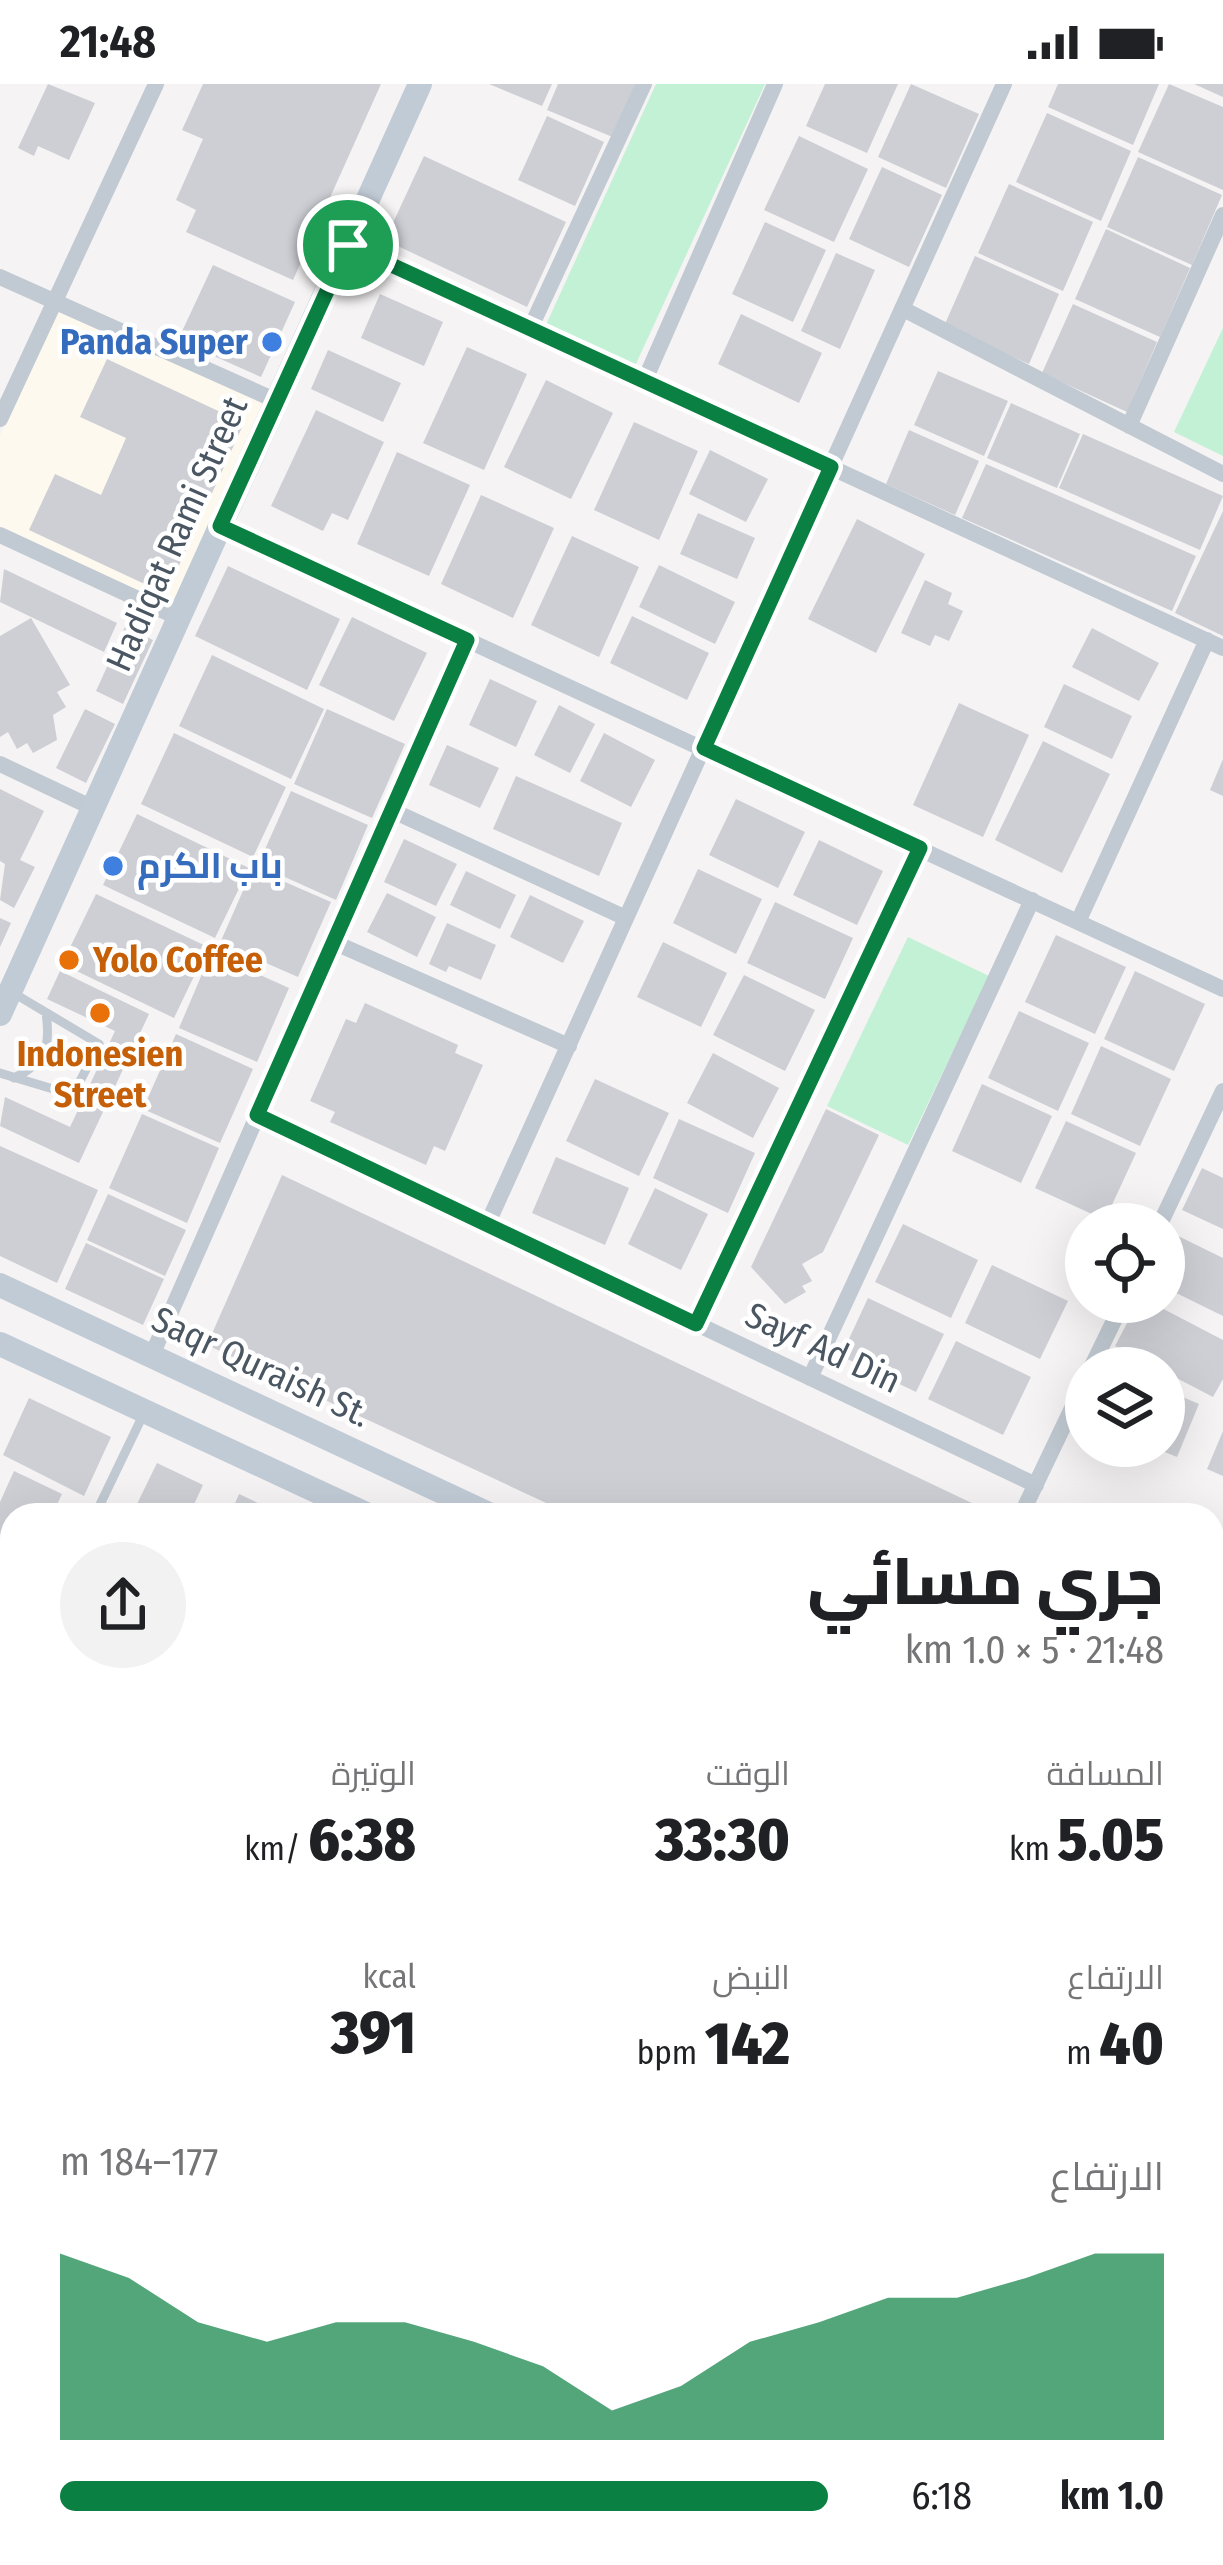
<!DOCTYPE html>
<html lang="ar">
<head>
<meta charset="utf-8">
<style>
	body { margin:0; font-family:"Fira Sans Condensed",Cairo,sans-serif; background:#f2f2f2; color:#202124; direction:rtl; height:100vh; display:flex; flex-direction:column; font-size:45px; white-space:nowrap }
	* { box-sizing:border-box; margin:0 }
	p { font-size:39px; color:#757577 }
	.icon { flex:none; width:66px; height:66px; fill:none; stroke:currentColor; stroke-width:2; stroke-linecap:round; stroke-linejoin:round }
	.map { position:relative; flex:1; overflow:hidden; direction:ltr }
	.sheet { position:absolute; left:0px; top:1419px; width:1224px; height:1062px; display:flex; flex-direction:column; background:#fff; border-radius:36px 36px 0 0; box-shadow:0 12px 48px #0002; direction:rtl }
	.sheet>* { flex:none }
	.tools { position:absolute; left:1065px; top:1119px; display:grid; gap:24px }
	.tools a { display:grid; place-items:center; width:120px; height:120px; border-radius:50%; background:#fff; box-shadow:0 12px 48px #0002; font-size:60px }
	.pin { position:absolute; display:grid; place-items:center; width:102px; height:102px; color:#fff; margin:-51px; border:6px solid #fff; border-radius:50%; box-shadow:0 3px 12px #0007 }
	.round { display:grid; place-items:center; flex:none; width:126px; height:126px; border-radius:63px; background:#f2f2f2 }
	.headline { display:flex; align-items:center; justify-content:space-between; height:204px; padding:0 60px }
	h1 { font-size:66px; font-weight:800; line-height:90px }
	.stats { display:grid; grid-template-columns:repeat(3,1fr); gap:18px; height:204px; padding:12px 60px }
	.stats div { display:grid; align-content:center }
	.stats b { font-size:60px; font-weight:800 }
	.stats small { font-size:33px; font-weight:400 }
	.stats p { font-size:33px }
	.chart { height:336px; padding:24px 60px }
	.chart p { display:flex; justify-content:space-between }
	.chart svg { width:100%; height:216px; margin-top:12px; fill:#0b8043; opacity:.7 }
	ul { padding:0 60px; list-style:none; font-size:39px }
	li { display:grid; grid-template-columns:192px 144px 1fr; align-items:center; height:90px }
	li i { height:30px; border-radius:15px; background:#0b8043 }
	.status { display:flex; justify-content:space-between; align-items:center; height:84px; padding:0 60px; background:#fff; direction:ltr }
	.status svg { height:33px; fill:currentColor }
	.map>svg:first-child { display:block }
	.commercial { fill:#fdf9ef }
	.green { fill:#c3f1d5 }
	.building { fill:#cdcfd5 }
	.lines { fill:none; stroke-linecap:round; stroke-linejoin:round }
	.path { stroke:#7ad0a6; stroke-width:4.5; stroke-dasharray:9 6; stroke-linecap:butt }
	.lane { stroke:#c1cad2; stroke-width:9 }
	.street { stroke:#c1cad2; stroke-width:16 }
	.secondary { stroke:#c1cbd6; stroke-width:24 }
	.route-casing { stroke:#fff; stroke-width:24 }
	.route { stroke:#0b8043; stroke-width:15 }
	.shop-dot { fill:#3f7fe0; stroke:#fff; stroke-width:4.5 }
	.food-dot { fill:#e8710a; stroke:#fff; stroke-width:4.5 }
	.labels { text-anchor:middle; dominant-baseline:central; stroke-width:9; stroke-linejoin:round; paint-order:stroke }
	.shop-label { font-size:36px; font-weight:bold; fill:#366cbe; stroke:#fff; text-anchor:end }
	.street-label { font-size:36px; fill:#4a5661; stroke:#fff }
	.food-label { font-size:36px; font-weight:bold; fill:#c56008; stroke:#fff; text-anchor:start }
</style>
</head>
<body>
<div class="status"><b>21:48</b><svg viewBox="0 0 49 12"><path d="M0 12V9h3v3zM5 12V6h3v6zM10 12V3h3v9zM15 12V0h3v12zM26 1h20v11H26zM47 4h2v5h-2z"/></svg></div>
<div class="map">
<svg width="1223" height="2481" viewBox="0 0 1223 2481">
	<rect width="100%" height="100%" fill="#f5f3f3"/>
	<!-- commercial -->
	<path class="commercial" d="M59,228l210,91 -97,204 -172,-78v-94z"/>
	<!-- green -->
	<path class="green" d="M656,0h109l-131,284 -89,-41z
		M1223,244v128l-49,-24z
		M908,853l81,39 -81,169 -81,-39z
		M1212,1821l11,10v105l-11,23z
		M901,2469h76l-5,12h-77z"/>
	<!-- building -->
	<path class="building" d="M48,0l47,19 -26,57 -31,-14 -4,10 -16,-8z
		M203,0h178l-88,196 -107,-48 10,-22 -20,-10 27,-61 -21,-9z
		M489,0h63l-10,22z
		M558,0h79l-22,54 -68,-28z
		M825,0h73l-31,69 -61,-27z
		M911,0l68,30 -33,74 -68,-31z
		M1058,0h101l-26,61 -85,-38z
		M1169,0l54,23v83l-85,-38z
		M1194,0h29v13z
		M1047,29l84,38 -30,70 -85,-39z
		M547,32l57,26 -29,64 -57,-26z
		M799,52l69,33 -34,73 -70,-32z
		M424,72l142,66 -39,85 -142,-67z
		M1138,73l84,38 -30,70 -85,-38z
		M882,83l60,28 -33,72 -60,-28z
		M1009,100l84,38 -30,69 -85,-38z
		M765,138l61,28 -33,72 -61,-28z
		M1106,145l84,39 -30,69 -85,-38z
		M836,169l39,17 -35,79 -39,-18z
		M975,172l84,38 -30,70 -85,-38z
		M213,181l82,37 -34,75 -83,-37z
		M380,210l63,28 -19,44 -63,-28z
		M1073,220l84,38 -30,70 -85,-39z
		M741,230l81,39 -23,50 -81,-39z
		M467,263l60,27 -43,96 -61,-27z
		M328,266l73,33 -18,39 -72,-33z
		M107,275l137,64 -78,171 -137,-64 26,-56 46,21 25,-57 -46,-21z
		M938,287l70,30 -24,55 -70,-31z
		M546,296l67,33 -42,86 -67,-32z
		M1011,319l69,31 -23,54 -70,-30z
		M316,326l68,32 -36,78 -16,-7 -9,18 -52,-25z
		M634,338l64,29 -39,89 -65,-30z
		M909,346l70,31 -24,54 -69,-31z
		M1083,350l140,62 -23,54 -141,-62z
		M710,366l58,29 -22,43 -57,-28z
		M397,368l73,33 -41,91 -72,-32z
		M986,380l210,92 -24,55 -210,-93z
		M481,411l73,33 -41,90 -72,-34z
		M1223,427v125l-48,-23z
		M698,429l57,25 -18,41 -57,-25z
		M857,435l68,35 -49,99 -68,-34z
		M572,452l67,31 -40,90 -68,-32z
		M659,481l76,37 -20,42 -76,-37z
		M228,482l112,53 -33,71 -112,-54z
		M4,485l113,54 -13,29 -104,-50z
		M925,496l27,13 -4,11 15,7 -14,30 -14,-6 -5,11 -29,-13z
		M632,532l77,37 -22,47 -77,-37z
		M352,533l75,36 -33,68 -75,-36z
		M31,534l39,67 -13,7 9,15 -13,8 4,25 -24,13 -6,-10 -10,6 -9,-17 -8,5v-101z
		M125,543l28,13 -30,64 -27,-13z
		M1092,544l67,35 -20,38 -67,-34z
		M212,571l112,54 -33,70 -112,-53z
		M490,595l47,22 -21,46 -47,-22z
		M1064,600l68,32 -20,43 -68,-32z
		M959,619l70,32 -46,102 -70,-32z
		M559,621l36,19 -25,49 -36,-18z
		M85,625l30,15 -29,59 -30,-15z
		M327,625l78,35 -33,74 -78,-34z
		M174,649l112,54 -33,70 -112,-53z
		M604,649l51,27 -24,47 -51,-26z
		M1043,657l67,33 -48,99 -67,-33z
		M447,661l52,23 -19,40 -51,-23z
		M1223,675v37l-13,-6z
		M516,692l106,47 -23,53 -106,-47z
		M0,705l44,22 -24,49 15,7 -21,41 -14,-8 5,-36 -5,-3z
		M291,707l77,34 -32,75 -78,-35z
		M736,715l69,33 -27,56 -69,-33z
		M137,730l112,54 -34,70 -112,-53z
		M404,755l53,25 -21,42 -52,-24z
		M819,756l64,31 -26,54 -64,-30z
		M253,784l78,34 -33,75 -78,-34z
		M698,785l64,30 -26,55 -63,-31z
		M466,787l50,24 -16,34 -50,-24z
		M387,809l49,24 -19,40 -50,-25z
		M96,810l112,53 -34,71 -112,-54z
		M530,811l54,26 -21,42 -53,-26z
		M775,818l78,36 -28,61 -78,-36z
		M0,834l11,5 -11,24z
		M447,839l49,22 -15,35 -32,-14 -3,6 -17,-8z
		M1056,851l70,32 -31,67 -70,-32z
		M663,858l64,31 -26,54 -64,-30z
		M211,869l78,35 -32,74 -78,-34z
		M60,887l89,43 -70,149 -79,-37 5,-29 65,30 45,-96 -68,-32z
		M1135,887l70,33 -31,67 -70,-32z
		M744,891l71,35 -30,61 -72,-36z
		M365,919l93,42 -3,8 28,12 -38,86 -11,-5 -8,19 -96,-43 5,-10 -25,-11 36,-82 10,4z
		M1019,927l70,32 -31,68 -70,-33z
		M176,950l77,35 -33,74 -77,-34z
		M1101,962l70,33 -31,67 -69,-32z
		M713,969l66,35 -26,50 -66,-35z
		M595,995l74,34 -30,63 -73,-35z
		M982,1000l70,32 -31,67 -69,-32z
		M826,1025l53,26 -56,117 -21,12 10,17 -10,5 4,6 -21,12 -34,-37z
		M142,1030l77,34 -32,75 -78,-35z
		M679,1035l76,34 -27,60 -75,-35z
		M1066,1037l70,32 -31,67 -70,-32z
		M0,1062l98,44 -41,93 -57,-27z
		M556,1073l73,31 -24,57 -73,-32z
		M1202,1084l21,10v51l-41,-19z
		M282,1091l715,340h-425l-365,-170z
		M655,1104l53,26 -27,56 -53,-26z
		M108,1110l78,36 -21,46 -78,-36z
		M903,1140l75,36 -27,58 -76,-36z
		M1174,1150l49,24v58l-59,-29v-32z
		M86,1159l78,36 -21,46 -78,-36z
		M992,1181l76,36 -28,58 -75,-36z
		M868,1214l76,36 -28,58 -75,-36z
		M1138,1218h12l73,38v39l-10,18 -98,-51z
		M956,1257l75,36 -28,58 -75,-36z
		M1164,1305l35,15 -22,53 -27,-11h14z
		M29,1314l82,39 -27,59 -81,-41z
		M1223,1347v45l-16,-7z
		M157,1379l46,22 -14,30h-28l-24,-11z
		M14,1387l48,23 -10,21h-40v25l-12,-6v-32z
		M239,1410l44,21h-53z
		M0,1465l12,6v41l-12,24z
		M1212,1558l11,4v39l-11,26z
		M0,1661l12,5v76l-12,-6z
		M0,1743l12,6v56l-12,-6z
		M12,1847v29l-12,-6z
		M0,1938l12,6v67l-12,-6z
		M0,2017l12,6 -12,35z
		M12,2058v35l-12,-6z
		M1212,2238l11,5 -11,38z
		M12,2320v38l-12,-6z
		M0,2409l12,5v34l-12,25z
		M1212,2426l11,5v50h-19l-27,-12h35z
		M18,2469h60l-5,12h-61z
		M322,2469h60l-6,12h-60z
		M476,2469h61l-6,12h-61z
		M622,2469l25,12h-30z
		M1082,2469h57l9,5 -3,7h-69z"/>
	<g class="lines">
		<!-- path -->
		<path class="path" d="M1212,1875l9,-29
			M1212,1881v46
			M935,2481l8,-12"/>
		<!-- lane -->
		<path class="lane" d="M0,989l73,22 26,-51 -84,-50
			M14,994c32,-16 37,-31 32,-65
			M95,1431l49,-102
			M0,1626l12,-25
			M0,1896l12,6
			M0,2382l12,5
			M185,2469l26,12
			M869,2481l6,-12"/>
		<!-- street -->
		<path class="street" d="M348,161l875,403
			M0,193l277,124
			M903,225l320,165
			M530,245l114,-245
			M644,298l131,-298
			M0,335l156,-335
			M1129,342l94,-211
			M220,442l1003,463
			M0,451l179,83
			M0,680l93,44
			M391,726l235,108
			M1078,838l129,-282
			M333,858l236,104
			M257,1031l779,370
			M1160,1140l63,-133
			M487,1141l517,-1141
			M696,1240l225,-476
			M152,1271l315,-716
			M1091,1284l32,-66
			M810,1294l222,-478
			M1021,1431l65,-136
			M1212,1722l11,-23
			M0,2129l12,6
			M1212,2196l11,5
			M0,2217l12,-28
			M1212,2406l11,4
			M728,2469l27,12"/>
		<!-- secondary -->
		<path class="secondary" d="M0,930l420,-930
			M0,1201l491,230
			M0,1260l368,171
			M1212,1768l11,5
			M1212,1811l11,14
			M1212,2016l11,-24
			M1212,2129l11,-23
			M1000,2481l5,-12
			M1047,2481l5,-12"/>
	</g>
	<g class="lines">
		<defs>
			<path id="route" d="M348,161l483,222 -127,281 216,100 -224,476 -439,-209 210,-475 -247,-114z"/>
		</defs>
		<!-- route casing -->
		<use href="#route" class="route-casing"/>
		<!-- route -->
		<use href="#route" class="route"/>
	</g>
	<!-- markers -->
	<g class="shop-dot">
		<circle cx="272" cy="258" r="12"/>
		<circle cx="113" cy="782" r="12"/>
	</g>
	<g class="food-dot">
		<circle cx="69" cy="876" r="12"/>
		<circle cx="100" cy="929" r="12"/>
	</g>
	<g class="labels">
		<!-- shop labels -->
		<g class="shop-label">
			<text x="248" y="258">Panda Super</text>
			<text x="137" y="782" text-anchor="start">باب الكرم</text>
		</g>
		<!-- street labels -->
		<g class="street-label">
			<text transform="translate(177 450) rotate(-66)">Hadiqat Rami Street</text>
			<text transform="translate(823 1264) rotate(25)">Sayf Ad Din</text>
			<text transform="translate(261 1283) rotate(25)">Saqr Quraish St.</text>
		</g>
		<!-- food labels -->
		<g class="food-label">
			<text x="93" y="876">Yolo Coffee</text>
			<text x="100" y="970" text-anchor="middle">Indonesien<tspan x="100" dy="41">Street</tspan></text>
		</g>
	</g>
</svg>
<div class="tools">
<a><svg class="icon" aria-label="locate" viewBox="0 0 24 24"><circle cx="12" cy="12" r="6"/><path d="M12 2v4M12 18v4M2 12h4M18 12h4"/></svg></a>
<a><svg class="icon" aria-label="layers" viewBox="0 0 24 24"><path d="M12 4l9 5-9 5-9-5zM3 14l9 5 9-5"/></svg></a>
</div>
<div class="pin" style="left:348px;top:161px;background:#1e9e55"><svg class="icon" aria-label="arrive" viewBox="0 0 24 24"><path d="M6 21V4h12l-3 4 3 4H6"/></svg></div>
<section class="sheet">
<div class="headline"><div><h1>جري مسائي</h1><p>21:48 · 5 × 1.0 km</p></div><a class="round"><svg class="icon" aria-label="share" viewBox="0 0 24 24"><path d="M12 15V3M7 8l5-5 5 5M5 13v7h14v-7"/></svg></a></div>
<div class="stats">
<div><p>المسافة</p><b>5.05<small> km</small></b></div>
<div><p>الوقت</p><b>33:30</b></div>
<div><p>الوتيرة</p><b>6:38<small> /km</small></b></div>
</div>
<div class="stats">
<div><p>الارتفاع</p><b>40<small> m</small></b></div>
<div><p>النبض</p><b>142<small> bpm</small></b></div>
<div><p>kcal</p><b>391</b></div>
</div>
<div class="chart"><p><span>الارتفاع</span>177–184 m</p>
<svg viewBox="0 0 160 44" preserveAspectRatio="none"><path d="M0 44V6L10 11L20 20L30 24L40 20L50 20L60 24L70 29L80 38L90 33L100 24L110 20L120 15L130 15L140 11L150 6L160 6V44z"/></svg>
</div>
<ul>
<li><b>1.0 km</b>6:18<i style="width:100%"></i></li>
</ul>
</section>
</div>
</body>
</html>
